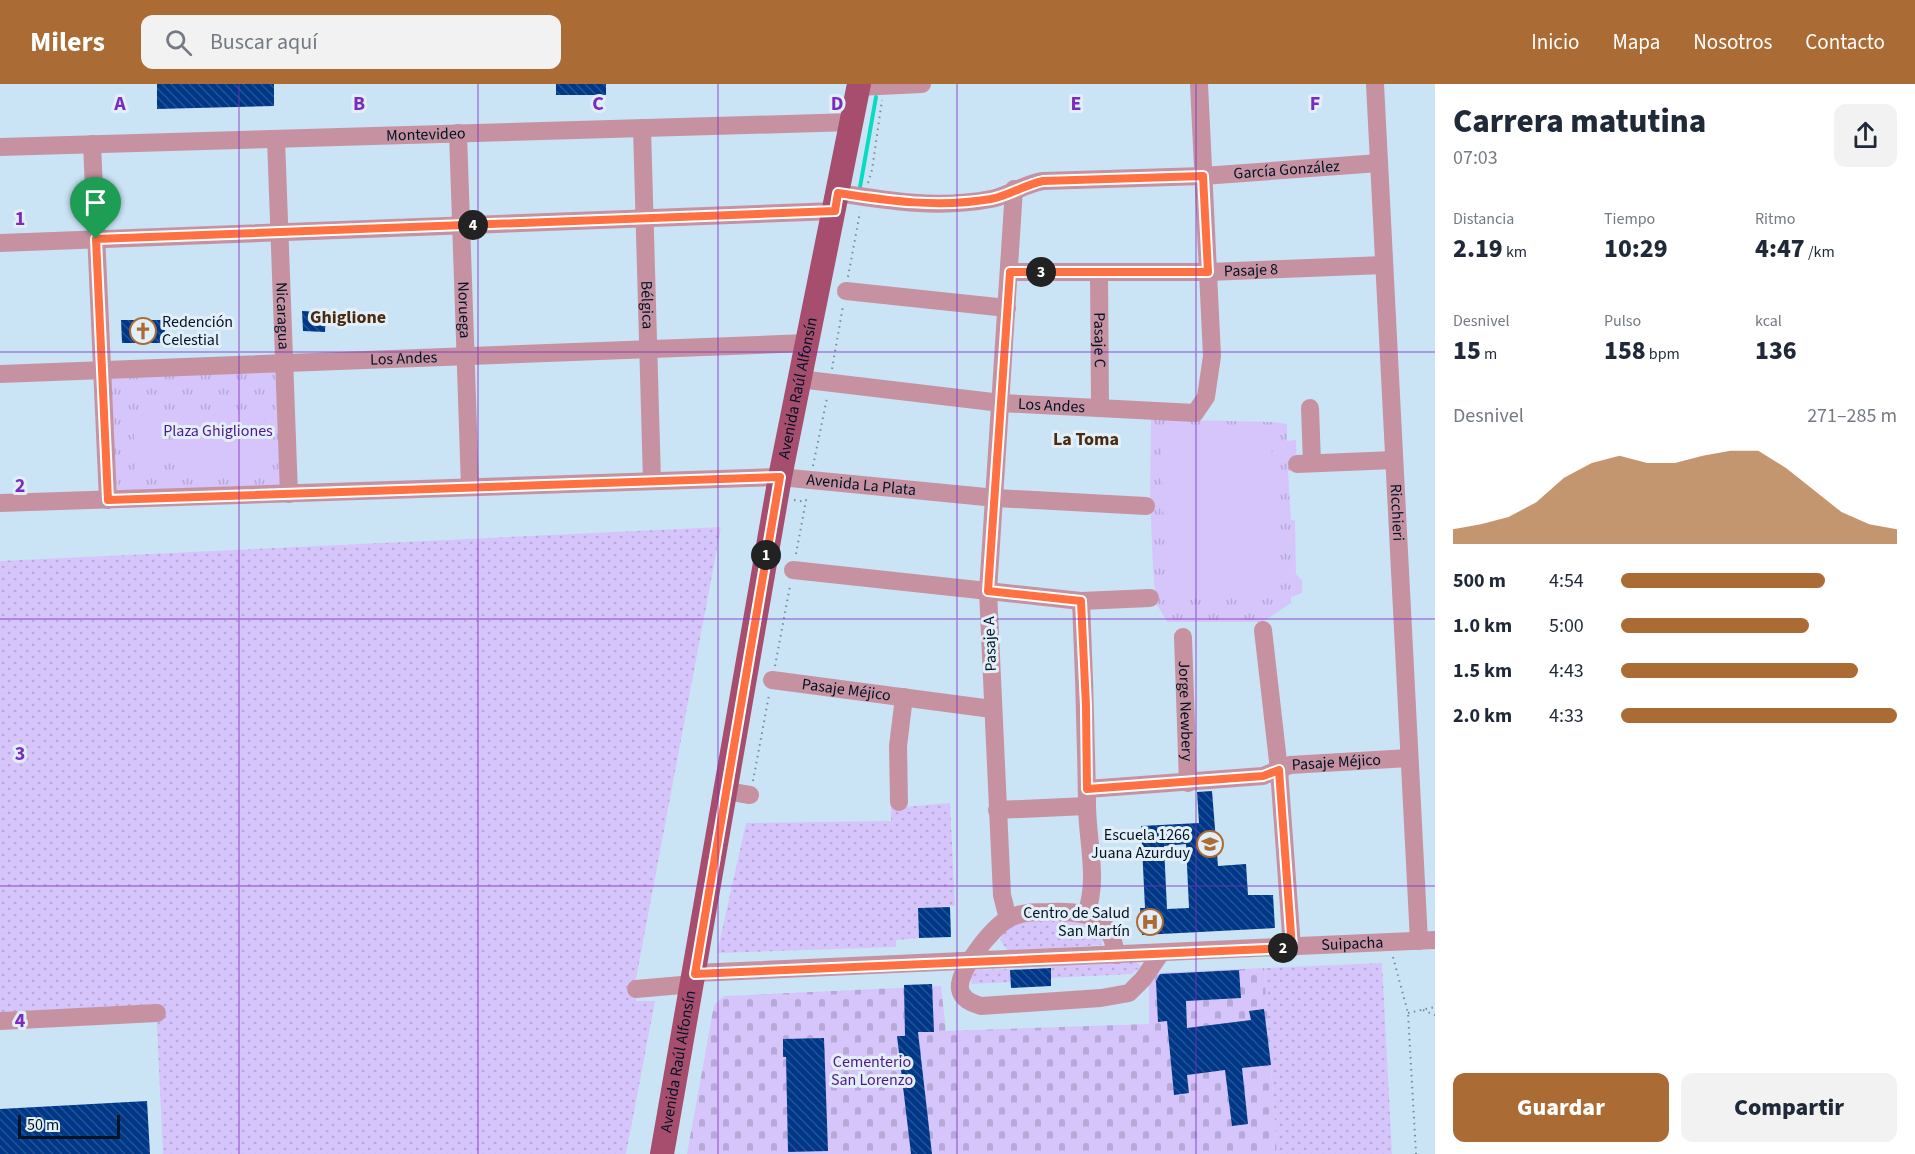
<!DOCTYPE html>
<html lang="es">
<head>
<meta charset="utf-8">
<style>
	body { margin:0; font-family:"Source Sans 3",sans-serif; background:#f2f2f3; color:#1f2937; height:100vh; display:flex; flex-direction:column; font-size:22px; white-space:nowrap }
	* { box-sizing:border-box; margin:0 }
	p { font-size:20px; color:#747a83 }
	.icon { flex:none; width:33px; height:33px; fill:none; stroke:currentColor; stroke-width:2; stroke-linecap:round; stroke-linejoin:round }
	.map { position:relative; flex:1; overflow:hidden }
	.drawer { display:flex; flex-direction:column; background:#fff; width:480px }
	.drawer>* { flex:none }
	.scale { position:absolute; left:18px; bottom:15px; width:102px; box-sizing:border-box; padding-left:6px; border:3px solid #001323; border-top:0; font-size:16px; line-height:21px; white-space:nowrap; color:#001323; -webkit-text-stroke:4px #e2eff8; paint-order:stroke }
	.pin { position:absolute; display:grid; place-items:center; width:51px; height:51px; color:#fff; margin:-62px -26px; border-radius:50% 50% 50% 0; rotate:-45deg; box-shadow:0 0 6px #0007 }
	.pin .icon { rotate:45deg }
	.km { position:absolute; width:30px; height:30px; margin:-15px; border-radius:50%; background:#222; color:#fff; font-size:16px; line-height:30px; text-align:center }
	.round { display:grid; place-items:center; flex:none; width:63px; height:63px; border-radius:12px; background:#f2f2f3 }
	.headline { display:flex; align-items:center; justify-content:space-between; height:102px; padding:0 18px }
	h1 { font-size:33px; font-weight:800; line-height:45px }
	.metrics { display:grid; grid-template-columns:repeat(3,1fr); gap:9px; height:102px; padding:6px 18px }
	.metrics div { display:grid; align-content:center }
	.metrics b { font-size:26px; font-weight:800 }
	.metrics small { font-size:16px; font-weight:400 }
	.metrics p { font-size:16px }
	.chart { height:168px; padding:12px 18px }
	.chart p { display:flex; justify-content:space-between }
	.chart svg { width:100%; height:108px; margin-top:6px; fill:#ab6b34; opacity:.7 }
	.button { display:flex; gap:12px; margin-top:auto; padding:12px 18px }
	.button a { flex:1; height:69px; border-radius:12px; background:#ab6b34; color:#fff; font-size:24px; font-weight:800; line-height:69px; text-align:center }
	.button a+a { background:#f2f2f3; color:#1f2937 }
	ul { padding:0 18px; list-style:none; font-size:20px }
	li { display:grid; grid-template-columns:96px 72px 1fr; align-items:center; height:45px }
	li i { height:15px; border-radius:8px; background:#ab6b34 }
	header { display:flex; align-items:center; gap:36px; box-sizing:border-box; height:84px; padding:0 30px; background:#ab6b34; color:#fff }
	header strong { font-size:28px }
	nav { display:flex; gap:33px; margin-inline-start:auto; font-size:21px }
	.search { width:420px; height:54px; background:#f2f2f3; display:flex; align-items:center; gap:15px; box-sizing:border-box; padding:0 21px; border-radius:12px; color:#747a83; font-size:22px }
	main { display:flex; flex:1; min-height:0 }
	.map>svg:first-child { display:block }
	.grass { fill:url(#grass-dots) }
	.cemetery { fill:url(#cemetery-stones) }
	.park { fill:url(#park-tufts) }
	.pitch { fill:#d6c5fb }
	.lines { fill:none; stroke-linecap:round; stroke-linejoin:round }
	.stream { stroke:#07dcc0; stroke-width:4 }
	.building { fill:url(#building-back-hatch); fill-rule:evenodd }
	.path { stroke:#748b9c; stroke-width:2; stroke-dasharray:1.5 4.5; stroke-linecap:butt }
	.minor { stroke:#c692a2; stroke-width:18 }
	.major { stroke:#a74d6e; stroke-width:24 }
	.route-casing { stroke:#fff; stroke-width:12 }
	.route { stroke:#ff7043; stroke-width:8 }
	.grid { fill:none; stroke:#7b2cbf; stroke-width:1.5; stroke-opacity:0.55 }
	.labels { text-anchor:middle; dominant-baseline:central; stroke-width:6; stroke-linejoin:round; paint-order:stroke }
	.street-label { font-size:16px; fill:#001323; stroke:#e2eff8 }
	.poi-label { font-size:16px; fill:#001323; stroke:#e2eff8; text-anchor:end }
	.park-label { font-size:16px; fill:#50178d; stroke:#e2eff8 }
	.neighbourhood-label { font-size:18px; font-weight:bold; fill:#4a2b11; stroke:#e2eff8 }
	.grid-label { font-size:20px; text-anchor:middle; font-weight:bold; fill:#7b2cbf; stroke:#e2eff8; stroke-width:6; stroke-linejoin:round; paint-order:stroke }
</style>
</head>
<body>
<header>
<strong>Milers</strong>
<div class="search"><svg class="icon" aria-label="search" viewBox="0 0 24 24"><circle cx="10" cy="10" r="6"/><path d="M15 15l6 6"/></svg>Buscar aquí</div>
<nav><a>Inicio</a><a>Mapa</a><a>Nosotros</a><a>Contacto</a></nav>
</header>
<main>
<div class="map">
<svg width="1435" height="1070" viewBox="0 0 1435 1070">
	<defs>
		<pattern id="grass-dots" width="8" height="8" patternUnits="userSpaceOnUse" patternTransform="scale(1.5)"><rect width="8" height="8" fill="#d6c5fb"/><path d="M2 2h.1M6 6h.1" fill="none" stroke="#b6a8d7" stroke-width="1.8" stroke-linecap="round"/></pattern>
		<pattern id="cemetery-stones" width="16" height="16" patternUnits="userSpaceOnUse" patternTransform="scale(1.5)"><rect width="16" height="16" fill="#d6c5fb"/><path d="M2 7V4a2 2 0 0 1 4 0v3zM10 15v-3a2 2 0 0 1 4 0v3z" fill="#b6a8d7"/></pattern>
		<pattern id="park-tufts" width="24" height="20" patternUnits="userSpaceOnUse" patternTransform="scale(1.5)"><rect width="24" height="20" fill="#d6c5fb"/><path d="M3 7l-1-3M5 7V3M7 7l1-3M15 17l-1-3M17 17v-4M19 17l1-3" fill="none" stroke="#b6a8d7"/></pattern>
		<pattern id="building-back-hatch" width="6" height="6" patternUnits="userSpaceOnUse" patternTransform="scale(1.5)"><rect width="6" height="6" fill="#003889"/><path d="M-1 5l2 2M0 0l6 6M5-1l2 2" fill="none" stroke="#245293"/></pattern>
	</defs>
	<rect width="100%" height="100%" fill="#cae4f6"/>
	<!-- grass -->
	<path class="grass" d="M721,443l-85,452v22h19l-29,153h-463l-7,-149 -156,7v-451z
		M950,719l5,103 -37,2 1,30 -23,2v7l-179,6 29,-130 145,-2v-13z
		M1058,836c25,0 30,-3 45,19l-2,6 -93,6 -8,-11c8,-22 38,-18 58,-20z
		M1081,877h54l6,5 -9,8 -81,4v-11z
		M1382,879l10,191h-115l-13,-186z
		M1010,885l1,13 -39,2 -2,-6 5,-8z"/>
	<!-- cemetery -->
	<path class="cemetery" d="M1264,884l13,186h-590l27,-149 10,-9 217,-10 5,45 203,-7v-51z"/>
	<!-- park -->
	<path class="park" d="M278,285l5,116 -170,6 -3,-115z
		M1151,335l123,3 13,2v17l9,-1 1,31h-9l3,49h4l1,54 6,6v13l-11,4v6l-28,19h-96l-11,-19 -3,-35 -3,-70z"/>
	<!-- pitch -->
	<path class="pitch" d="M264,328l2,57 -90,4 -2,-57z
		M160,334l3,57 -27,1 -3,-57z
		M1271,346l6,166 -111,3 -5,-166z"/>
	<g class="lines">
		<!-- stream -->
		<path class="stream" d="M860,103l16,-90"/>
	</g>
	<!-- building -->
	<path class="building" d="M157,0h117v22l-117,3z
		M556,0h50v11h-50z
		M302,227l24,1 -1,20 -22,-1z
		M121,236h44v23h-43z
		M1212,707l6,75 28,-2 2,31h25l2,33 -133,7 -2,-27h5l-4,-82 58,-3 -2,-31zM1186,760l3,64 -22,1 -3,-63z
		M950,823l1,30 -32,1 -1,-30z
		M1051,884v18l-40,2 -1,-18z
		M1239,886l2,28 -55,3 1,27 64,-8 -2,-9 15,-2 7,56 -29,3 6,56 -16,2 -7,-56 -38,5 2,18 -15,2 -7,-74 -9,1 -2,-41 4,-7z
		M932,900l2,48h-16l14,122h-21l-14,-118h8l-1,-51z
		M824,954l4,113 -40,1 -2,-95h-3v-18z
		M147,1017l3,53h-150v-45z"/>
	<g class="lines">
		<!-- path -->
		<path class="path" d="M868,99l4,-13 10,-70
			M848,193l12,-65
			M832,285l11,-63
			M813,382l14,-68
			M794,416l12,2
			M796,470l11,-59
			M775,582l15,-80
			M753,697l16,-86
			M1393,873l15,56 8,141
			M1423,926l12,5
			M1408,929l27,-6"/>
		<!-- minor -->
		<g class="minor">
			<path id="s1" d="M1375,0l44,857"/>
			<path d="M858,3l64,-3"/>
			<path id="s2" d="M642,44l10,353"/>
			<path id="s3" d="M458,49l12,354"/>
			<path id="s4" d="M276,55l13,355"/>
			<path d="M92,60l16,356"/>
			<path id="s5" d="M0,63l852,-25"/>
			<path id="s6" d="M839,109c50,8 100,16 152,6 17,-3 33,-15 52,-18l160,-5 176,-13"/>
			<path d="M0,159l835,-32"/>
			<path id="s7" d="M1009,188h199l176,-7"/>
			<path id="s8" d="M1099,188l1,135"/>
			<path d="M846,207l161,17"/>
			<path id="s9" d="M0,290l807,-31"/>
			<path id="s10" d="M799,295l202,24 194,10 11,-16 6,-41 -13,-272"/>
			<path d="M1310,324l2,55"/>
			<path d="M1297,380l97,-4"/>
			<path id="s11" d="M0,419l780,-26 216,21 150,8"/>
			<path d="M793,486l288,31 69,-3"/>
			<path d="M1081,517c3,68 5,135 6,203 0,37 12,75 -1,110"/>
			<path d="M1263,546l16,140 13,178"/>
			<path id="s12" d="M1183,553l5,146"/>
			<path id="s13" d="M772,596l220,29"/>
			<path id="s14" d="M1087,705l176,-13 27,-11 119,-7"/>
			<path d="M726,707l24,4"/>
			<path d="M899,718l-1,-56 6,-49"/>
			<path d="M997,726l90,-4"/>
			<path d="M1008,835l-6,-24 -14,-304 26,-402"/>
			<path d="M1116,871c-5,-41 -32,-44 -67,-43 -14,0 -29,0 -41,7 -15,8 -51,52 -48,70 2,11 12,14 21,17l120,-8 28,-5 14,-14 18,-26"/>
			<path id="s15" d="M695,889l740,-33"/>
			<path d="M636,905l57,-5"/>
			<path d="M0,937l157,-8"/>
		</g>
		<!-- major -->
		<path class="major" id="s16" d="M662,1070l118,-677 79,-393"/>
	</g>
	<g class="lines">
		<defs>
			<path id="route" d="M1203,92l5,96h-198l-22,319 93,10 5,105 1,83 176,-13 16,-6 13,178 -597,26 85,-497 -672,23 -12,-261 739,-28 3,-18c51,8 101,15 153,6 17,-3 33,-14 52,-18z"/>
		</defs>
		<!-- route casing -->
		<use href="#route" class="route-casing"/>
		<!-- route -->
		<use href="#route" class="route"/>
	</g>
	<!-- grid -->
	<path class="grid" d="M239,0v1070M478,0v1070M718,0v1070M957,0v1070M1196,0v1070M0,268h1435M0,535h1435M0,802h1435"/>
	<!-- icons -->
	<defs>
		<symbol id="church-ring" viewBox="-11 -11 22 22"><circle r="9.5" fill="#e2eff8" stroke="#ab6b34" stroke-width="1.5"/><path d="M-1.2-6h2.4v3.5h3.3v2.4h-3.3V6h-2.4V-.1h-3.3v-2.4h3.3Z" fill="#ab6b34"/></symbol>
		<symbol id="school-ring" viewBox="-11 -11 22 22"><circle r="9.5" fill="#e2eff8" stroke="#ab6b34" stroke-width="1.5"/><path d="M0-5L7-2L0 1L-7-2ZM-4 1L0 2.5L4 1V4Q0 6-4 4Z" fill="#ab6b34"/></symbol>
		<symbol id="hospital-ring" viewBox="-11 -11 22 22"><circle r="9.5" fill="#e2eff8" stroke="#ab6b34" stroke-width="1.5"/><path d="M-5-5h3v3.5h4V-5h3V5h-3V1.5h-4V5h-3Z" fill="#ab6b34"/></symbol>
	</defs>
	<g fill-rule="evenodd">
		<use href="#church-ring" x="128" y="232" width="30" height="30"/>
		<use href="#school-ring" x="1195" y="745" width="30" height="30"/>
		<use href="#hospital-ring" x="1135" y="823" width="30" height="30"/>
	</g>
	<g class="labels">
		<!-- street labels -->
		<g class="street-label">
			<text stroke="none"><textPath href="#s5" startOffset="426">Montevideo</textPath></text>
			<text stroke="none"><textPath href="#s6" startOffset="452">García González</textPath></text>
			<text stroke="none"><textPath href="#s7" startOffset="242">Pasaje 8</textPath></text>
			<text stroke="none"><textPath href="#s2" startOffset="177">Bélgica</textPath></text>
			<text stroke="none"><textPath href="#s3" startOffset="177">Noruega</textPath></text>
			<text stroke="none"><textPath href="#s4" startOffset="177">Nicaragua</textPath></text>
			<text stroke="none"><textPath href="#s8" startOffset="68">Pasaje C</textPath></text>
			<text stroke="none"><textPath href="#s9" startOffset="404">Los Andes</textPath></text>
			<text stroke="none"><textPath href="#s16" startOffset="778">Avenida Raúl Alfonsín</textPath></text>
			<text stroke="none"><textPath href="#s10" startOffset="254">Los Andes</textPath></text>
			<text stroke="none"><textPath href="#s11" startOffset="862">Avenida La Plata</textPath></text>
			<text stroke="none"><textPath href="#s1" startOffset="429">Ricchieri</textPath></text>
			<text transform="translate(990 560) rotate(-92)">Pasaje A</text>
			<text stroke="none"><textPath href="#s13" startOffset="75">Pasaje Méjico</textPath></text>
			<text stroke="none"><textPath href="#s12" startOffset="74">Jorge Newbery</textPath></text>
			<text stroke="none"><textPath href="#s14" startOffset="252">Pasaje Méjico</textPath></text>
			<text stroke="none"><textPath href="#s15" startOffset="658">Suipacha</textPath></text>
			<text stroke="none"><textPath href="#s16" startOffset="94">Avenida Raúl Alfonsín</textPath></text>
		</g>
		<!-- poi labels -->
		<g class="poi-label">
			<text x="162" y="238" text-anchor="start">Redención<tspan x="162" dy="18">Celestial</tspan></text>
			<text x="1190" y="751">Escuela 1266<tspan x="1190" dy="18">Juana Azurduy</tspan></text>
			<text x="1130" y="829">Centro de Salud<tspan x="1130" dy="18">San Martín</tspan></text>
		</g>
		<!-- park labels -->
		<g class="park-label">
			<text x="218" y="347">Plaza Ghigliones</text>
			<text x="872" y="978">Cementerio<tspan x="872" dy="18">San Lorenzo</tspan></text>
		</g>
		<!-- neighbourhood labels -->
		<g class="neighbourhood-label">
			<text x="348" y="233">Ghiglione</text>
			<text x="1086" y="355">La Toma</text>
		</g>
	</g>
	<g class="grid-label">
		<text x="120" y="26">A</text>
		<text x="359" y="26">B</text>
		<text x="598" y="26">C</text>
		<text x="837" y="26">D</text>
		<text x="1076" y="26">E</text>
		<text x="1315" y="26">F</text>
		<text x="20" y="141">1</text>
		<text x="20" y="408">2</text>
		<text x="20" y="676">3</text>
		<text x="20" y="943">4</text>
	</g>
</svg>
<div class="scale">50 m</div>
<div class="pin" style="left:96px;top:155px;background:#1e9e55"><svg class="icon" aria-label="arrive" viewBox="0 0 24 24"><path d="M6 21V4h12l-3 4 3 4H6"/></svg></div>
<b class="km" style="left:766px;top:471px">1</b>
<b class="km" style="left:1283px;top:864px">2</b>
<b class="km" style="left:1041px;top:188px">3</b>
<b class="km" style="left:473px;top:141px">4</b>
</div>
<section class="drawer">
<div class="headline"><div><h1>Carrera matutina</h1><p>07:03</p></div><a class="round"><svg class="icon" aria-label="share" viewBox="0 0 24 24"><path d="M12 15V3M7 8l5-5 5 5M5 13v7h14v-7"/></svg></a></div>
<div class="metrics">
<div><p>Distancia</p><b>2.19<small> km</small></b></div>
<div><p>Tiempo</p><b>10:29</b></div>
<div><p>Ritmo</p><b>4:47<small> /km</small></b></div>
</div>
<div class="metrics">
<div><p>Desnivel</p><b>15<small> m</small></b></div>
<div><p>Pulso</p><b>158<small> bpm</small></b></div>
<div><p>kcal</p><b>136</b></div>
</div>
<div class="chart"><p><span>Desnivel</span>271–285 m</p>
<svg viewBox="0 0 160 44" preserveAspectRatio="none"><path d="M0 44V38L10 36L20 33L30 27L40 17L50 11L60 8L70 11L80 11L90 8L100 6L110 6L120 13L130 22L140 31L150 36L160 38V44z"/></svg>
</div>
<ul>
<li><b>500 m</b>4:54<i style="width:74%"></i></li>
<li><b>1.0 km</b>5:00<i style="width:68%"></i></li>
<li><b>1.5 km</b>4:43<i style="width:86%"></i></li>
<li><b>2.0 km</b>4:33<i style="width:100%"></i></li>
</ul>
<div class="button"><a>Guardar</a><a>Compartir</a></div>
</section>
</main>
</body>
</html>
